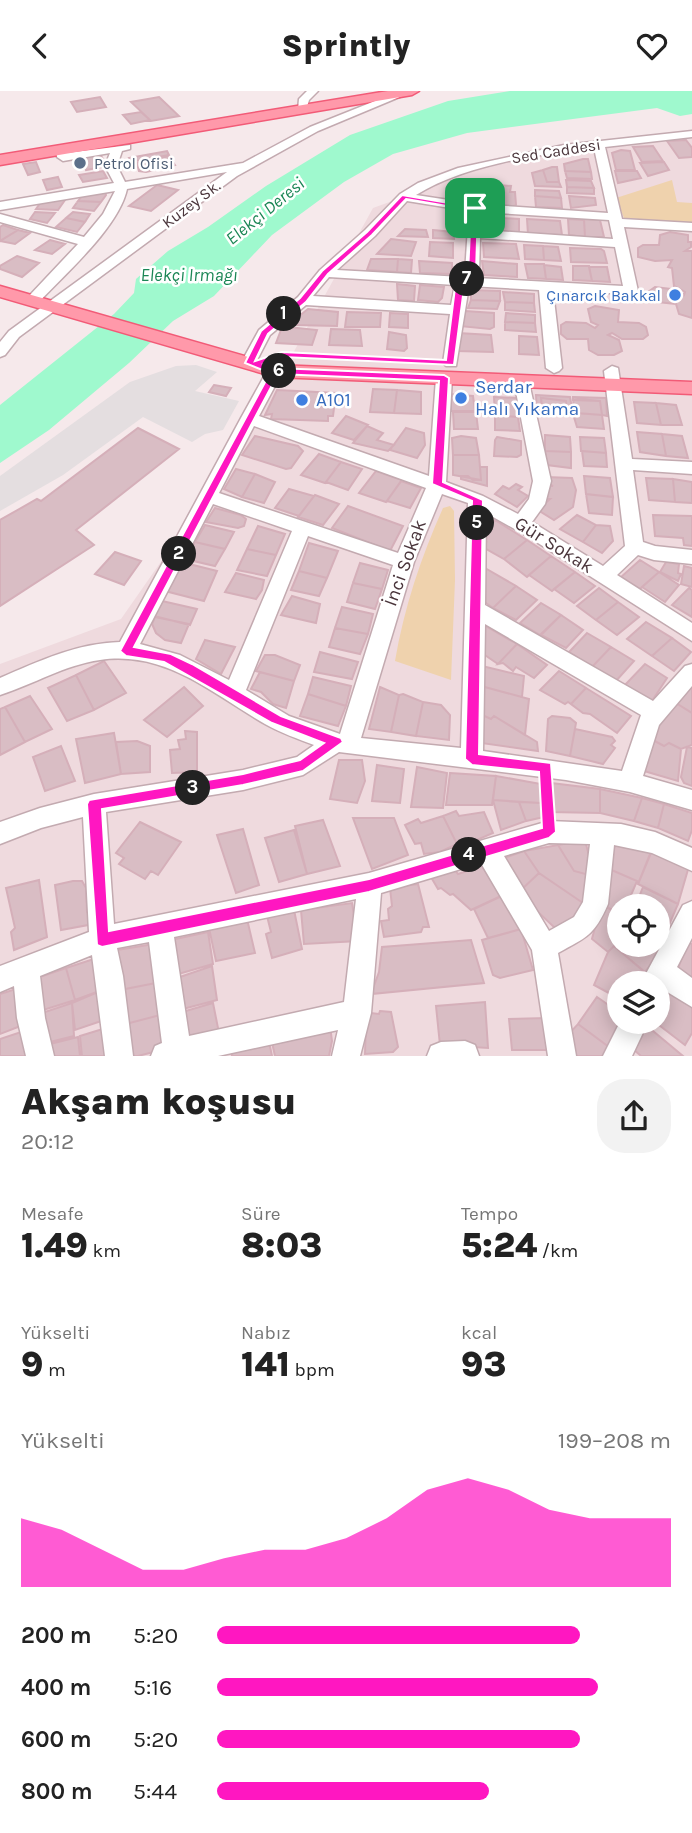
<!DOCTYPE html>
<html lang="tr">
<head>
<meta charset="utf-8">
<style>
	body { margin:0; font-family:Karla,sans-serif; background:#f2f2f2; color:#222; height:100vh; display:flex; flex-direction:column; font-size:26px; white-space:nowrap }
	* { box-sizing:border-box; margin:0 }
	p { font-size:23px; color:#767676 }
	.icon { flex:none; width:38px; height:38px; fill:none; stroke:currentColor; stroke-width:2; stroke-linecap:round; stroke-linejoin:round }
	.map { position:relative; height:965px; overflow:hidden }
	.side { display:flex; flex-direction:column; background:#fff; flex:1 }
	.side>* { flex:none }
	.tools { position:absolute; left:607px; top:803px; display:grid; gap:14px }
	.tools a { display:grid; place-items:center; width:63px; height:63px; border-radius:50%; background:#fff; box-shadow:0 4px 18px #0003; font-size:35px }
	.pin { position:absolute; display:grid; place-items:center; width:60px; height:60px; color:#fff; margin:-30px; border-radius:14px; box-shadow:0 4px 10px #0006 }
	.km { position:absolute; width:35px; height:35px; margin:-18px; border-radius:50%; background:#222; color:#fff; font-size:19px; line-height:35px; text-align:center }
	.round { display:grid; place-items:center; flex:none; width:74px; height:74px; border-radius:28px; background:#f2f2f2 }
	.headline { display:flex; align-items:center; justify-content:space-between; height:119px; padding:0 21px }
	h1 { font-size:38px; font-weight:800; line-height:52px }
	.figures { display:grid; grid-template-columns:repeat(3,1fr); gap:10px; height:119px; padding:7px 21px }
	.figures div { display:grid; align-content:center }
	.figures b { font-size:35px; font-weight:800 }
	.figures small { font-size:19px; font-weight:400 }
	.figures p { font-size:19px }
	.chart { height:196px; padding:14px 21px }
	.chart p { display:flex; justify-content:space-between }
	.chart svg { width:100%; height:126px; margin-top:7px; fill:#ff17c1; opacity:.7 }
	ul { padding:0 21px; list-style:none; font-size:23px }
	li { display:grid; grid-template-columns:112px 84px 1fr; align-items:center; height:52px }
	li i { height:18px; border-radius:9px; background:#ff17c1 }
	header { display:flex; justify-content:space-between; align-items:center; height:91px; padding:0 21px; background:#fff; font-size:32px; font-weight:800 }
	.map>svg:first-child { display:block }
	.residential { fill:#efdade; fill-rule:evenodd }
	.green { fill:#efd2ad }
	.parking { fill:#e4dee0 }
	.water { fill:#9ff9ce }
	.building { fill:#d9bdc4; stroke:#d5afb9; stroke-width:2 }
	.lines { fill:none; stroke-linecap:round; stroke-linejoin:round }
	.minor-casing { stroke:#c3aab0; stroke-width:3 }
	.major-casing { stroke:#f25b77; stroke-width:3 }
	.path { stroke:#c699a4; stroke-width:3.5; stroke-dasharray:4.5 4.5; stroke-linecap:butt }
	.minor { fill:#fff; fill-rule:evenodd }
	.major { fill:#f9a; fill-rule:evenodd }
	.route { fill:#ff17c1; stroke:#fff; stroke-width:2; fill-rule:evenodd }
	.service-dot { fill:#5c6f8a; stroke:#fff; stroke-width:2.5 }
	.shop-dot { fill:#3f7fe0; stroke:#fff; stroke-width:2.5 }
	.labels { text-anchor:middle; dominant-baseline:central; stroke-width:5; stroke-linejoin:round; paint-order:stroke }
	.far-street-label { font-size:16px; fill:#4b363c; stroke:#fff }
	.far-service-label { font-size:16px; fill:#4e5e75; stroke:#fff; text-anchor:start }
	.far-shop-label { font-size:16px; fill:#366cbe; stroke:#fff; text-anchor:end }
	.far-water-label { font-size:18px; font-style:italic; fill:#1b8655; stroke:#fff }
	.shop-label { font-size:19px; fill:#366cbe; stroke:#fff; text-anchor:start }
	.street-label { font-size:19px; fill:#4b363c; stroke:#fff }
</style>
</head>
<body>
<header><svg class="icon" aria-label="back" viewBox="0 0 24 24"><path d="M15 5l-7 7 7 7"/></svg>Sprintly<svg class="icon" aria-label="heart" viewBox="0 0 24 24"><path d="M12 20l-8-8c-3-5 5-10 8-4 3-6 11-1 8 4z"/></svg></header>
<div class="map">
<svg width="692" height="965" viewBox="0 0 692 965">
	<rect width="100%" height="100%" fill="#f6e9eb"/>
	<!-- residential -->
	<path class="residential" d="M692,47v918h-692v-392l121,-45 122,-175 130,-236 157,-57zM620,816h38v38h-38zM620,892h38v39h-38z"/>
	<!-- green -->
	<path class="green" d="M672,89l5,22 15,1v20l-68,-5 -8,-20z
		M450,415l4,5 1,69 -4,100 -56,-19c9,-53 26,-104 48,-153z"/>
	<!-- parking -->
	<path class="parking" d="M196,274l21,7 -22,19 44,10 -16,29 -18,4 -13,8 -49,-25 -80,58 -63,36v-35l130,-94 46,-16z"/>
	<!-- water -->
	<path class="water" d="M510,0h182v23l-12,2 -23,-8 -190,25 -74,21 -49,28 -72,53 -58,61 -41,25 -44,42 -80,67 -49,33v-58l114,-91 20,-21 2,-14 32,-28 40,-24 58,-41 84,-51 98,-34z"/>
	<!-- building -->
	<path class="building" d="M100,6l6,10 -29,5 -6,-10z
		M159,6l20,19 -28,5 -20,-19z
		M141,21l9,8 -19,4 -8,-9z
		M686,49l6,8v9l-13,1 -12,-17z
		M653,55l10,15 -21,1 -9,-15z
		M621,59l9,1 5,19h-19l-4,-17z
		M167,60l2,4 -38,7 -2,-4z
		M99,61l8,14 -21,4 -7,-15z
		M169,65l6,9 -29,7 -7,-1 -2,-8z
		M583,68h5l3,13 -26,-1 -1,-7z
		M36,71l4,10 -12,3 -5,-11z
		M664,71l5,8 -21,6 -8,-13z
		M552,76h5l2,15h-12l-4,-12z
		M543,79l4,12h12l2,5 -26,-1 -3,-13z
		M103,80l4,7 -24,4 -4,-7z
		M565,80l26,1 1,7 -25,-1z
		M615,80h22l4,7 -23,5z
		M58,86l4,10 -15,3 -4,-10z
		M566,89l25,1 3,7 -27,-1z
		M157,94l21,5 -27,21 -22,-5z
		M499,94l12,1 -1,6h5l1,13 -6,3 -34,-3 -14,-5z
		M567,96l27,1v6l-27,-1z
		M535,99l24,1 2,7 -26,-2z
		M105,101l1,3 -5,7 -23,-1 4,-5z
		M535,105l26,2 1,10 -26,-1z
		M569,105l26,2 1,7 -25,3z
		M51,109h14l-7,10 -22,-1 5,-7z
		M78,110l23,1 -7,9 -21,-3z
		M35,121l20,1 -8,10 -17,-4z
		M73,121l17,2 -5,8 -19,-4z
		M66,127l19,4 -8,10 -21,-5z
		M485,127h17v15l-18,-2z
		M502,127l17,1v15l-17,-1z
		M527,128l33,2 2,14 -34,-1z
		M568,128l16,1 1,17 -16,-2z
		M584,128l16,1 4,17h-19z
		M3,134l15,5 -18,11v-14z
		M405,138l21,1 2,7 -30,-1z
		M18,139l12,3 -15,11 -15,-3z
		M433,139l20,2 1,7 -21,-1z
		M670,141l18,3v7h3v5l-6,4h7v67l-13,-4 -3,-10 -19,-2 -8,-4 -1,-6 7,-5 16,2 13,6 1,-3 -11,-6 -2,-18 -4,-1 4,-7 -17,1 -17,-4v-9l5,-3h16l1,-10z
		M391,148l25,3 -5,14 -34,-2z
		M50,149l15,4 -13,10 -17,-4z
		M430,151l23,1v15l-24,-2z
		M483,152l33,1 3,15 -35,-2z
		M524,154l19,1 1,14 -19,-1z
		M543,155l15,1 3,14 -17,-1z
		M570,157l31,1 3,2 3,12 -36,-1z
		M17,165l22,7 -17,14 -22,-8v-3z
		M371,168h27l-1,13 -30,-2z
		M398,168l14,1 -1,13 -14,-1z
		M419,170l33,2v11l-32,-1z
		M482,170l35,3v13l-33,-2z
		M525,173h19l2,15 -18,-1z
		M544,174l17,2 2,13 -17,-1z
		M573,175h16l3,15 -19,-1z
		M589,176h18l3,15 -18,-1z
		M397,193l18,2 -1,15 -16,-1z
		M420,194l24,2 -2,11 -4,4 -20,-2z
		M471,199l29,1v10l-29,-1z
		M503,201l31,2v9l-29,-1z
		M471,209l29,1 -3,8 -29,-1z
		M505,211l29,1 1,9 -30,-2z
		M595,215l24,4 -1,12 21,1 7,4 2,8 -5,4h-21l-10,-6 -4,2 11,5 3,11 -8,4h-16l-9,-5 -1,-11h-21l-6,-5v-9l5,-3 20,1 9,5 3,-3 -7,-3 -3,-13z
		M308,218l30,3 -1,14 -44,-1v-4z
		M465,220l29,2v14l-4,2 -31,-3z
		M347,221l34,1 -1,14h-35z
		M390,222l18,1v14l-19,-1z
		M506,222l29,2v8l-30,-1z
		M505,231l30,1 1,9 -31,-2z
		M288,236l29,3 -5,15 -36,-2 5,-13z
		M331,238l29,1 2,16 -33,-1z
		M389,241l17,3 1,13 -3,3 -17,-2z
		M458,242l33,2 2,17 -36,-1z
		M519,245l18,1 2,18 -20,-1z
		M214,294l17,3 -5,8 -17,-4z
		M373,298l24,1 -3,23 -24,-1z
		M277,299l59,3 -3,23h-5v5l-57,-2 1,-5 -7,1z
		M397,299l24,2v22l-27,-1z
		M448,303l25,2 2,15h-24z
		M536,304l34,2 3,17h-6l-1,-13 -25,-3 2,17 -6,-1z
		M494,306l23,1 1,19 -23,-2z
		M573,306l33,1 1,18 -5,-1 -2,-14 -27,-1z
		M541,307l25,3 1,13 -25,-2z
		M579,308l21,2 2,14 -27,-2 -2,-13z
		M634,311l22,1 5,22 -24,-2z
		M656,312l20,2 6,20h-21z
		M453,321h23l2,17h-24z
		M576,322l26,2 2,14 -27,-2 -4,-13z
		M495,324l23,2 2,14 -25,-1z
		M346,325l22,9 -14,15 -22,-7z
		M367,335l16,7 -6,7 17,5 -6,6 -35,-8z
		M138,337l41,21 -103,81 18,15 -94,61v-86l37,-21 4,2z
		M406,337l18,5 1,12 -8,13 -27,-8z
		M637,341l25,2 4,22 -26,-4z
		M662,343l20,2 6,22 -22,-2z
		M545,344l25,2 1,15 -26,-1z
		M255,345l43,10 5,5 -12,17 -5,1 -44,-14z
		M461,345l15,2 3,17h-26l-1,-17z
		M497,346l24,4v14l-4,2 -23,-1 1,-16z
		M580,346l24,1 2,15 -25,-2z
		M545,360l26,1v16l-24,-3z
		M582,360l24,2 1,14 -23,-1z
		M319,363l22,8 -16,21 -24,-8z
		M453,364h26l2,25 -28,-5z
		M341,371l21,7 -14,21 -22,-8z
		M480,376h7v19l-26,-7v-3h7l5,4h8z
		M236,378l19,5 -13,23 -18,-8z
		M376,380l26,9 -16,22 -27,-9z
		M255,383l20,8 -11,21 -22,-6z
		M584,385l26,2 3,19 -27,-3z
		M546,386l26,1 4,12 -3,17 -19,13 -16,-10 12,-11h-4l3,-13h4l-7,-3z
		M646,387l27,1 2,23 -26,-2z
		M673,388l19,3v21l-17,-1z
		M401,390l20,7 -11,20 -23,-7z
		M516,393l6,3 -4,3 10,6 -11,11 -22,-13 8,-8 6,3z
		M289,398l25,7 -15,20 -24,-8z
		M586,403l27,3 -1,18 -23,-2z
		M315,404l24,9 -16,21 -25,-8z
		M348,415l55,20 -13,25 -58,-23z
		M215,417l26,7 5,4 -2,7 -6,2 -32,-6z
		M577,424l19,10 -13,17 -23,-13z
		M653,424l39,1v30l-8,-1 -1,-7 -28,-2z
		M495,429l32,20 -23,19 -23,-13 5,-4 -4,-2v-12z
		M205,434l29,7 -9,17 -30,-7z
		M596,434l14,1 3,15 -11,12 -19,-11z
		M258,435l27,8 -9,21 -29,-6z
		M527,449l24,16 -24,21 -23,-18z
		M195,451l30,7 -10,17 -30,-7z
		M309,452l29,8 -11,27 -28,-7z
		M247,458l29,6 -9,21 -30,-6z
		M115,461l26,9 -17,24 -29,-11z
		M551,465l24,16 -23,19 -23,-16z
		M640,469l19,12 -19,17 -19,-12z
		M181,471l36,9 -13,30 -39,-10z
		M666,471l13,2 -1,9 3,1 -3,7 -18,-9z
		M360,472l28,7 -6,19 -29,-6z
		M684,475l8,2v19l-11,-3z
		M485,477l31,18 -23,22 -14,-10z
		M299,480l28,7 -8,18 -28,-6z
		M575,481l20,14 -21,17 -20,-14z
		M659,481l20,13 -14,17 -23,-15z
		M236,482l28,7 -2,10 -6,9 -31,-7z
		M353,492l29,6 -7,20 -28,-7z
		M516,495l21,14 -21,20 -23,-12z
		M599,497l19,14 -22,18 -19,-14z
		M689,497l3,2v27l-20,-12z
		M292,505l28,8 -4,19 -35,-8z
		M162,510l35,8 -7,16 -36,-9z
		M618,511l21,15 -22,18 -21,-15z
		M541,512l20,12 -21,20 -20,-12z
		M342,516l31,7 -5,20 -33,-6z
		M561,524l22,15 -17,18 -25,-13z
		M155,526l34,7 -8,19 -16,-3 -9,-7 -4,-9z
		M646,531l26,16 -20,18 -25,-17z
		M482,533l35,20 -19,20 -19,-13z
		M335,537l33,6 -8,20 -31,-7z
		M587,542l24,14 -19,20 -23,-15z
		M672,547l19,14 -17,19 -22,-15z
		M205,549l30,7 -14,27 -25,-15z
		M517,553l30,21 -13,13 -18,-11 -3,4 -10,-8 -5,1z
		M611,556l23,14 -18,20 -24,-14z
		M320,561l38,10 -6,17 -38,-7z
		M265,564h10l25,10 -6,16 -38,-10z
		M104,570l22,32 -32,17 -18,-35z
		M645,573l22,14 -15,23 -28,-15z
		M482,575l42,10 -2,21 -41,-11z
		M559,580l27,17 -15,16 -3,-2 -3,2 -25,-14z
		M260,581l34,9 -8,27 -13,-4 -12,-12 -10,-3z
		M76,584l18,35 -27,11 -19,-33z
		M313,586l38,9 -5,20 -38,-12z
		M692,592v30l-16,-10z
		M481,595l48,13 -4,36 -31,-19 -3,3 -11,-5z
		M184,596l19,19 -36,31 -23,-17z
		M380,596l19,8 -8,37 -22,-3z
		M586,597l45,28 -14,17 -27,-19 -7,-1 -12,-9z
		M308,603l38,12 -8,20 -38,-10z
		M403,603l20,8 -7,34 -25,-4 8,-37z
		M30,605l22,33 -27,13 -20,-35z
		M423,611l18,3 9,10 -1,25 -33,-4z
		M676,612l16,10v32l-11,4 -12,-6 -5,3 -16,-9z
		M5,616l20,35 -25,13v-46z
		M480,623l11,5 3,-3 43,26 1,9 -57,-8z
		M552,625l18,2 6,5 -6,33 -24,-5 2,-32z
		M575,638l37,8 3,4 -4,4 4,3 -12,16 -33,-8z
		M185,640l12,1v40l-25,1 -2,-23 10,-1 -2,-9 8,-1z
		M114,642l7,41 -36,9 -9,-44z
		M651,648l13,7 5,-3 12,6 -3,32 -34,-10z
		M137,650l13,5v26l-29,2 -5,-32z
		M61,655l14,35 -30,10 -12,-34z
		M687,656l5,1v38l-8,-3 -3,-6z
		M339,669h23l3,21 -8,22 -27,-4z
		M377,674l27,4 -4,34 -28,-2z
		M417,676l30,6 -4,35 -32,-1z
		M450,682l46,3 -4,29h-46z
		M496,685l45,8v19l-48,-3z
		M551,692l49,6v24l-50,-1z
		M600,698l42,9 -8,23 -34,-8z
		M642,707l22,6 -6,24 -24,-7z
		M493,709l26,2 7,19 -25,9z
		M519,711l22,1 3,14 -18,4z
		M664,713l28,9v17l-4,11 -30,-13z
		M456,720l3,5 25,-4 9,21 -30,13 -6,-2 -14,-28z
		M443,725l14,28 -17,8 -16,2 -3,-11 -6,1 -10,-19 13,-6 3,4z
		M353,727h41l14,37 -36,14z
		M323,729l17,46 -33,8 -12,-48z
		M140,731l41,20 -23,33 -7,-4 -6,8 -26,-15 5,-6 -8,-5z
		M243,738l16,56 -23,8 -19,-58z
		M294,739l13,44 -28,8 -14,-44z
		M585,749l6,24 2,12 -19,-5 -16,-26z
		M616,752l35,10 -12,29 -32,-14z
		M558,754l16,26 19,5 -10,27 -44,-30 -15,-22z
		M652,758l37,17 -11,38 -40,-20z
		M524,760l15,22 -19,18 -22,-32 7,-5 2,3z
		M480,772l21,33 -30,14 -18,-16 -3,1 -9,-7 -3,1 -7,-12 24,-7 3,4 9,-3 -1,-5z
		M607,777l30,13 -11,26h-6v7l-19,-10z
		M539,782l44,30 -12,23 -15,3 -36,-34v-4z
		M39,789l8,57 -33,13 -3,-18 4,-4 -9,-40z
		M73,790h9l4,7 1,24 4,5 -3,8 -27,5 -6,-45z
		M418,793l11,43h-6l-2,5 -37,5 -3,-16 8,-1 -1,-11 4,-3 -2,-18z
		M643,796l35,17 -15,35 -5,-3v-29h-23z
		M506,803l15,35 -33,9 -14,-29z
		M352,812l6,38 -54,3 -3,-34z
		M606,816l14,7v31h30l11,8 -16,19 -31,-26 -6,6 -16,-13 6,-23z
		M294,819l8,39 -30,9 -6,-24 5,-2 -4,-16z
		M247,828l8,34 -39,8 -7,-33z
		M521,838l12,41 -33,8 -7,-3 -11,-35z
		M208,841l5,32 -38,11 -4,-35z
		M471,849l13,43 -113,11 8,-22 3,-25z
		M688,851l4,2v41l-16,-11z
		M154,853l7,38 -41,8 -9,-39z
		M614,855l34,29 -5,8h-23v16l-26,-14 14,-33z
		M100,866l5,32 -30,11 -9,-32z
		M212,875l5,34 -34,9 -6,-31z
		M66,877l9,32 -38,12 -3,-33z
		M161,891l3,32 -42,11 -2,-35z
		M663,894l29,19v29l-7,12 -30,-23h3v-26z
		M19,897l4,37 -23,9v-40z
		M105,898l5,29 -35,12 -3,-27z
		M597,906l23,16v9h3l-14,25 -31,-23z
		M485,911l3,46 -48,-3 -4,-39z
		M72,912l2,33 -32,8 -6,-29z
		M213,912l6,30 -35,10 -5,-30z
		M380,920l11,1 7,35 -5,5 -28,2 1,-34 5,-7 8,1z
		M164,923l5,34 -31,8h-16v-31z
		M547,927l6,32h-41l-3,-31z
		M578,933l31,23v9h-38l-4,-20z
		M330,935l2,15 -3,15h-54l-4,-18z
		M647,935l36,30h-42l-8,-7z
		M109,936l5,29h-32l-2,-20z
		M24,940l6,25h-30v-17z
		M78,946l2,19h-28l-2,-12z
		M268,946l4,19h-40l-1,-8z"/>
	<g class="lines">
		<defs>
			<path id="minor" d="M307,0h11l-9,9 -3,10h-8l1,-11z
				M400,0l9,2 -91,38 -81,45 -218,161 -14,18 -5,2v-15l9,-11 218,-159 -100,17c-8,38 -61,84 -88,113h-10v-6l49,-52 -78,-22v-8l84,23 19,-23 12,-23 -115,19v-8l114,-19 -9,-17 5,-13 -47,8 -6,-4 -1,-9h8l3,5 63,-8v4l-8,2 -5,15 8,16 118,-19 67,-36z
				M692,40v6l-87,10 17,72 70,4v8l-68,-4 14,64 -2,3 -83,-3 9,77 -3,3 -5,2 -8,-5 -7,-78 -70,-4 -13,80h-10l-3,-3 7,-49 -144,-9 -36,30 -16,31h-10l-3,-3 18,-33 39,-33 22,-27 45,-40 35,-36 18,-11 40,-15 106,-23zM594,57l14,65 -133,-9 -59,-9c48,-30 122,-41 178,-47zM407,110l62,10 -4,62 -3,4 -125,-7 38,-34zM481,121l128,8 4,19 -132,-9zM480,147l135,9 8,39 -147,-8 3,-5zM329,186l126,8 -4,20 -138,-9z
				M275,275l8,5 -24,45 170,60 7,-98 2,-3h12l2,3 -6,104 37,14 35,18 11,-15 4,-18 -19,-100 2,-3h12l23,103 -6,23 -13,18 71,44 22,-20 -21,-175 8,-5 6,2 14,91 60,3v12l-59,-4 10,72 12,4 37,4v14l-38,-4 -16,-5 -21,20 75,48v18l-165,-105 -41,-23 -1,92 168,96 32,-35 7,-2v22l-33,39 -16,51 49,14v20l-62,-18 -64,-12 -227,-28 -36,23 -60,15 -137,22 8,112 255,-51 180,-52 72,3 34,8 37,16v23l-40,-18 -38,-8 -6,59c-14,32 -21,33 -50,49l18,103h-28l-16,-106 -51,-87 -100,30 -10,120 -11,43h-28l6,-26 -120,26h-67l4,-10 7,-3 -13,-101 -32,6 6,28 10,80h-28l-13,-101 -52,21 5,42 9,38h-28l-9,-38 -3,-32 -14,6v-26l89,-34 -6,-115 -42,11 -41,16v-22l40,-14 54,-14 149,-24 54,-13 17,-12c-16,-6 -33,-12 -49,-21 -52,-30 -100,-74 -165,-64 -35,5 -66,24 -100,35v-17c39,-17 78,-35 120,-36l121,-224 26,-47zM254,335l172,62 -28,65 -179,-60zM442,403l26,9 -7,245 -100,-10 53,-176zM213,413l79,27 -63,149 -49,-25 -40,-11zM308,445l85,29 -53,169 -51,-18 -43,-26zM485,533l156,91 -19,56 -139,-20zM549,752l41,1 -7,58 -9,15 -25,14 -45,-75zM356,808l-12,103 -155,34 -15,-99z
				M692,810v37l-15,29 15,11v29l-28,-17 -6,5v-12h-17l42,-78z
				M620,931h28l-16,34h-29z
				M465,950l10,4 4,11h-52l4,-10 10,-4z"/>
			<path id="major" d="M388,0h31l-7,4 -412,70v-10z
				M0,195l276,79 416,17v12l-417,-17 -275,-80z"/>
		</defs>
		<!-- minor casing -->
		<use href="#minor" class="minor-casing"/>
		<!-- major casing -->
		<use href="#major" class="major-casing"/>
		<!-- path -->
		<path class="path" d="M547,694l1,28"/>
		<!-- minor -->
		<use href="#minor" class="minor"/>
		<!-- major -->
		<use href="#major" class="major"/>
	</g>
	<!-- route -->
	<path class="route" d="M402,104l76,13 -2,65 -12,15 -10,77 -171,-8 -19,7 12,4 168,7 5,3 -6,104 40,18 -4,254 72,9 5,69 -7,6 -180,54 -267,55 -5,-2 -10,-141 2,-4 154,-26 57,-14 24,-17 -52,-20 -108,-61 -38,-6 -6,-5 150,-278 -25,-10 16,-32 39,-33 22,-27 45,-39zM406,108l65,11 -3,63 -13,15 -9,72 -164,-8 -27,9 13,-27 38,-32 22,-28 44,-39zM278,283l161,7 -7,103 40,17 -7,258 7,6 67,7 3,56 -173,51 -260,52 -7,-122 141,-24 60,-14 40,-29 -2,-4 -60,-22 -89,-52 -21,-10 -37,-7z"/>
	<!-- markers -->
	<circle class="service-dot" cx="80" cy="72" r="7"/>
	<g class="shop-dot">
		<circle cx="675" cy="204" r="7"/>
		<circle cx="461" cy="307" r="7"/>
		<circle cx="302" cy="309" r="7"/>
	</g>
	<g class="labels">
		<!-- far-street labels -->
		<g class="far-street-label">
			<text transform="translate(556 60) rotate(-9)">Sed Caddesi</text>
			<text transform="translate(191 113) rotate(-37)">Kuzey Sk.</text>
		</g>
		<!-- far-service labels -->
		<g class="far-service-label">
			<text x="94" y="72">Petrol Ofisi</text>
		</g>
		<!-- far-shop labels -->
		<g class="far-shop-label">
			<text x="661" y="204">Çınarcık Bakkal</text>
		</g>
		<!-- far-water labels -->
		<g class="far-water-label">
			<text transform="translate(265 120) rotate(-39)">Elekçi Deresi</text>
			<text x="189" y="184">Elekçi Irmağı</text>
		</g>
		<!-- shop labels -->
		<g class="shop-label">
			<text x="475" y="296">Serdar<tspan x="475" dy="22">Halı Yıkama</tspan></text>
			<text x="316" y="309">A101</text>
		</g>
		<!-- street labels -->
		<g class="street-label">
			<text transform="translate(554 454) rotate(32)">Gür Sokak</text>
			<text transform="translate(405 472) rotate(-70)">İnci Sokak</text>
		</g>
	</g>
</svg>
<div class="tools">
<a><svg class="icon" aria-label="locate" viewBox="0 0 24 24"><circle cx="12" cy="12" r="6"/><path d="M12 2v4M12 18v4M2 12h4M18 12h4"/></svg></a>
<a><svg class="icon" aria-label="layers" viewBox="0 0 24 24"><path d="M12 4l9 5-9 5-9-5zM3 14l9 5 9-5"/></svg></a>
</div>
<div class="pin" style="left:475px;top:117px;background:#1e9e55"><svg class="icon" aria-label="arrive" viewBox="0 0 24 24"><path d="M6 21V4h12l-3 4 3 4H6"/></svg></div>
<b class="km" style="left:284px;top:223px">1</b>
<b class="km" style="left:179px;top:463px">2</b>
<b class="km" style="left:193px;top:697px">3</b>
<b class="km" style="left:469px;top:764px">4</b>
<b class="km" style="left:477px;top:432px">5</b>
<b class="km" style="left:279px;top:280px">6</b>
<b class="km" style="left:467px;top:188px">7</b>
</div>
<section class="side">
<div class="headline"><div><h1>Akşam koşusu</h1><p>20:12</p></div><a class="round"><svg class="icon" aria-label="share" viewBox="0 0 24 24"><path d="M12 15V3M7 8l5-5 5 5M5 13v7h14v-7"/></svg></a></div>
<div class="figures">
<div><p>Mesafe</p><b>1.49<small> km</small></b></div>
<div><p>Süre</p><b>8:03</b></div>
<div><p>Tempo</p><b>5:24<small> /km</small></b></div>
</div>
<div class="figures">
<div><p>Yükselti</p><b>9<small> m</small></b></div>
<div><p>Nabız</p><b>141<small> bpm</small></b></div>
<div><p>kcal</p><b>93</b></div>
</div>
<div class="chart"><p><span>Yükselti</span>199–208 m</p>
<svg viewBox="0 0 160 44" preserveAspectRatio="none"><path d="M0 44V20L10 24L20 31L30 38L40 38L50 34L60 31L70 31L80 27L90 20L100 10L110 6L120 10L130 17L140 20L150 20L160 20V44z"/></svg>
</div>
<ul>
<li><b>200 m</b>5:20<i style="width:80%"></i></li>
<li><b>400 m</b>5:16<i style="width:84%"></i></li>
<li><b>600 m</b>5:20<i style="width:80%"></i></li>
<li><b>800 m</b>5:44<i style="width:60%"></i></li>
</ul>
</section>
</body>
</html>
